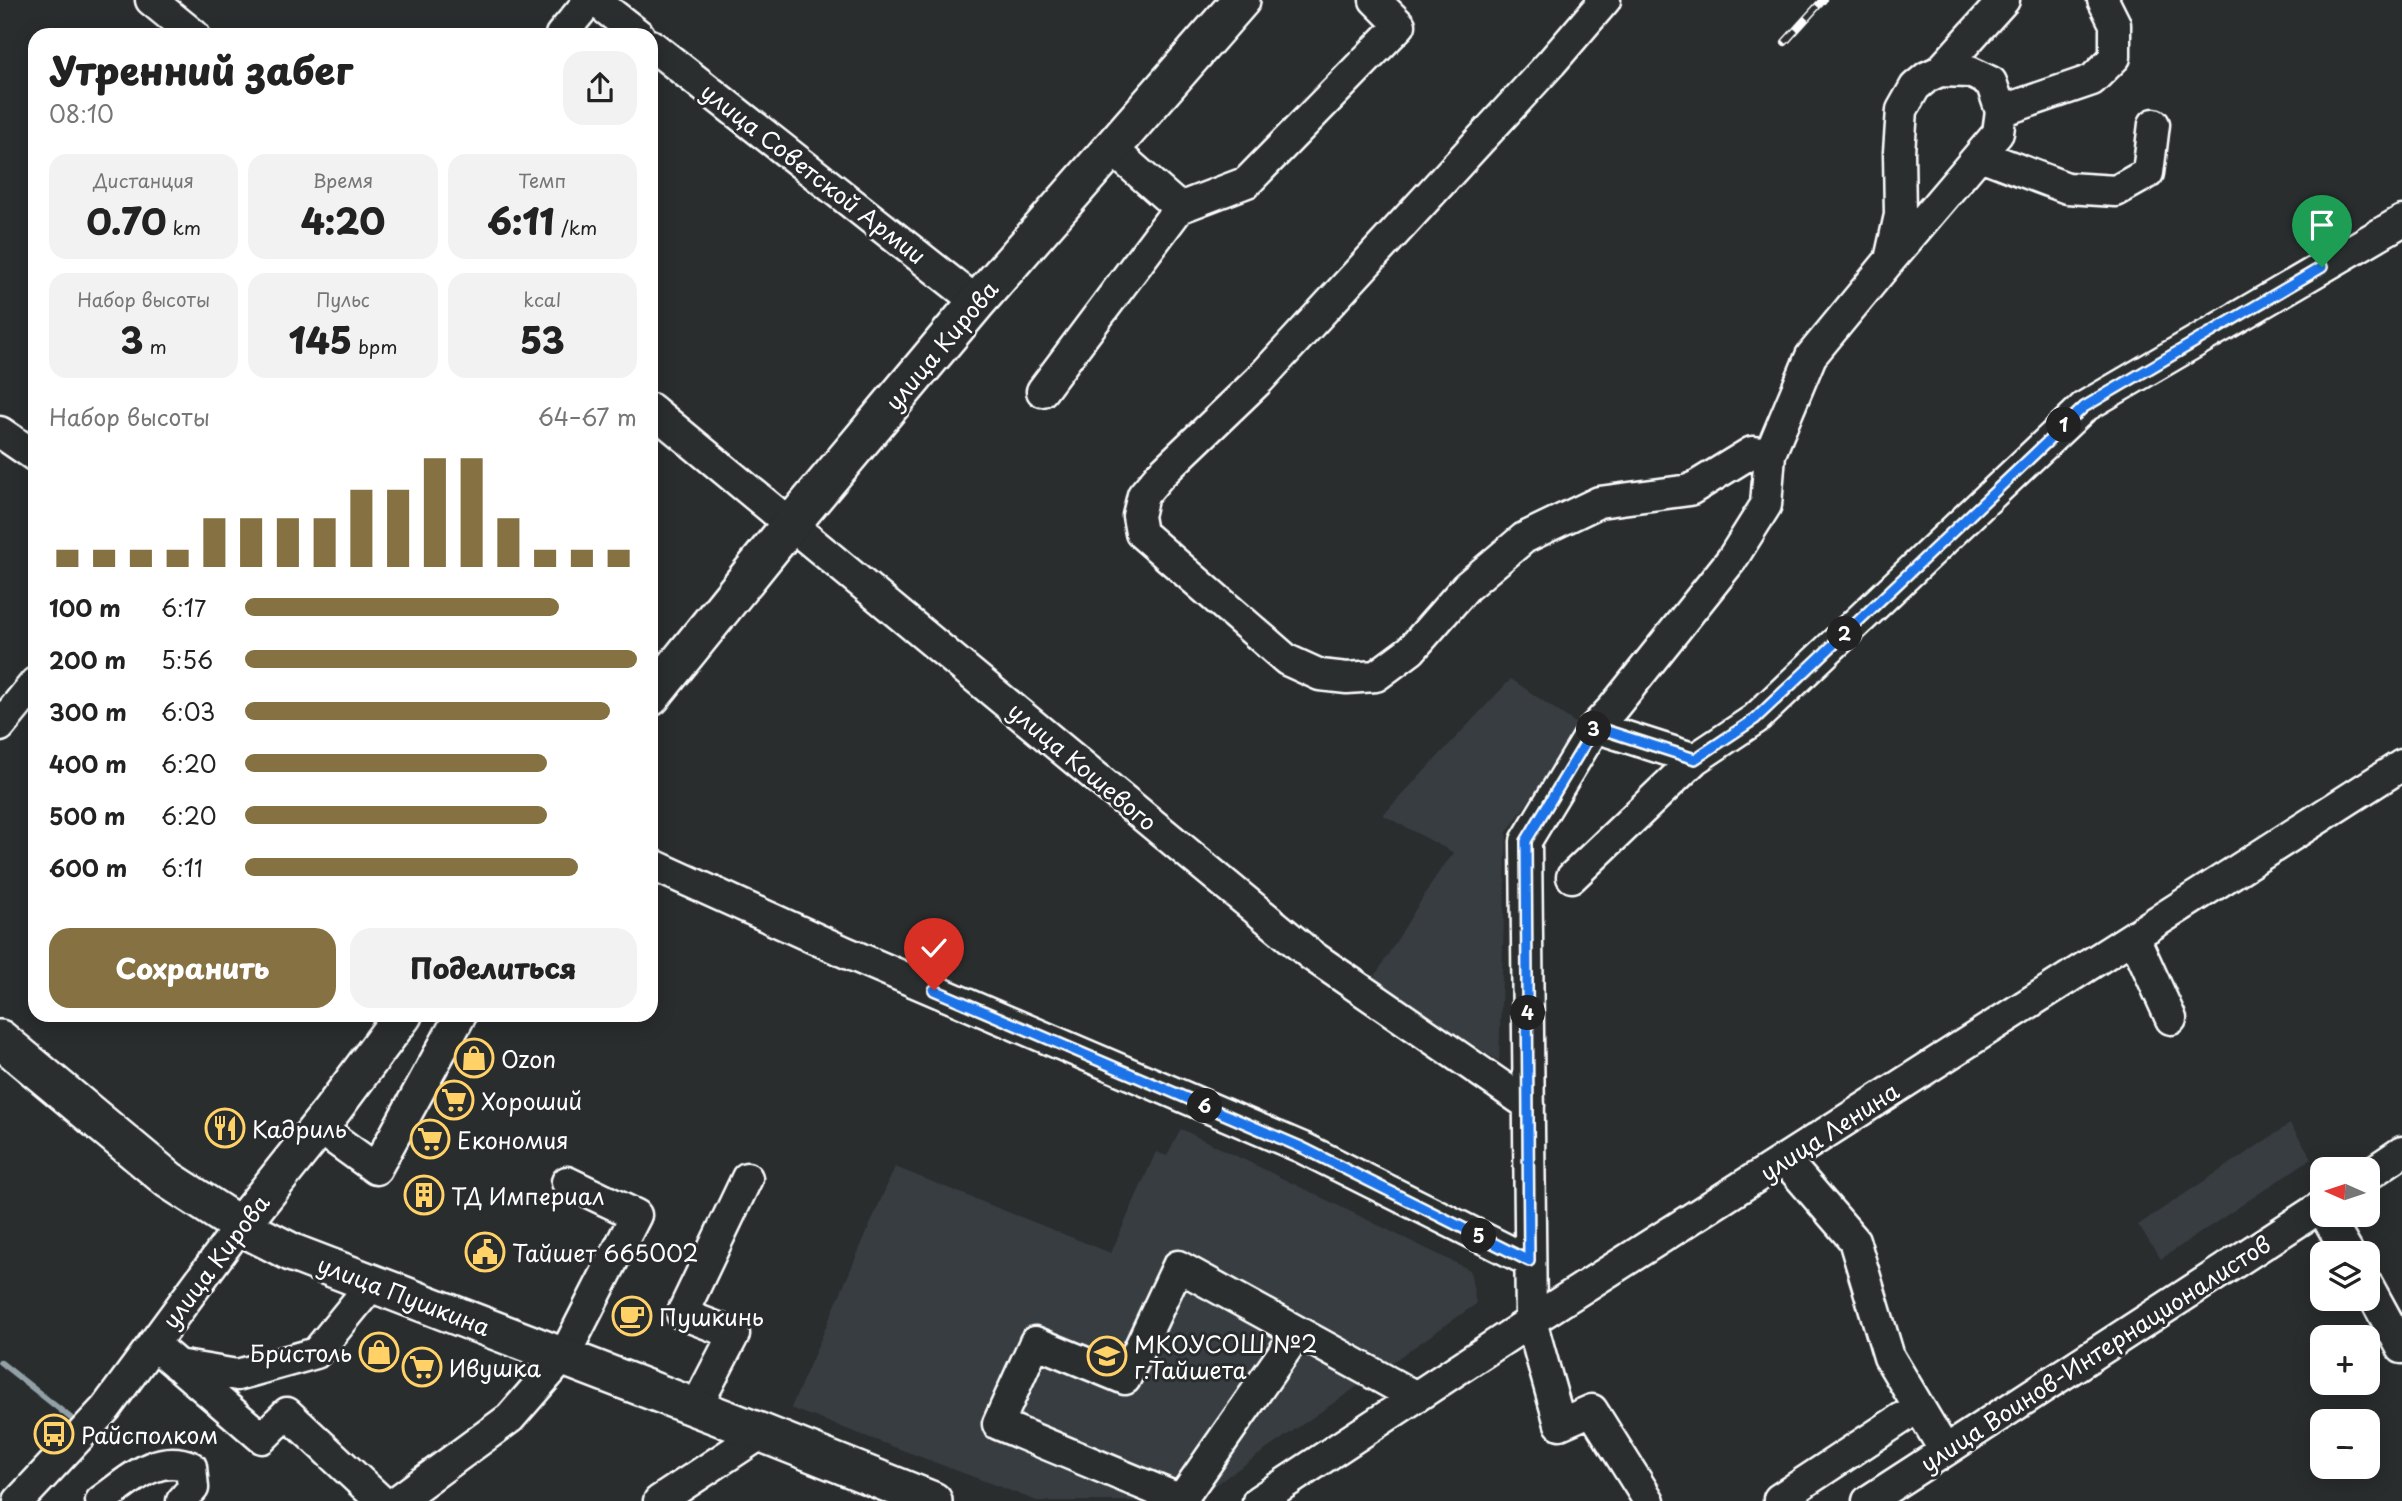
<!DOCTYPE html>
<html lang="ru">
<head>
<meta charset="utf-8">
<style>
	body { margin:0; font-family:"Playpen Sans",sans-serif; background:#f2f2f2; color:#222; height:100vh; display:flex; flex-direction:column; font-size:26px; white-space:nowrap }
	* { box-sizing:border-box; margin:0 }
	p { font-size:23px; color:#767676 }
	.icon { flex:none; width:38px; height:38px; fill:none; stroke:currentColor; stroke-width:2; stroke-linecap:round; stroke-linejoin:round }
	.map { position:relative; flex:1; overflow:hidden }
	.panel { position:absolute; left:28px; top:28px; width:630px; height:994px; display:flex; flex-direction:column; background:#fff; border-radius:21px; box-shadow:0 4px 18px #0003 }
	.panel>* { flex:none }
	.needle { width:46px; rotate:273deg }
	.buttons { position:absolute; left:2310px; top:1157px; display:grid; gap:14px }
	.buttons a { display:grid; place-items:center; width:70px; height:70px; border-radius:14px; background:#fff; box-shadow:0 4px 18px #0003; font-size:35px }
	.pin { position:absolute; display:grid; place-items:center; width:60px; height:60px; color:#fff; margin:-72px -30px; border-radius:50% 50% 50% 0; rotate:-45deg; box-shadow:0 0 7px #0007 }
	.pin .icon { rotate:45deg }
	.km { position:absolute; width:35px; height:35px; margin:-18px; border-radius:50%; background:#222; color:#fff; font-size:19px; line-height:35px; text-align:center }
	.round { display:grid; place-items:center; flex:none; width:74px; height:74px; border-radius:21px; background:#f2f2f2 }
	.overview { display:flex; align-items:center; justify-content:space-between; height:119px; padding:0 21px }
	h1 { font-size:38px; font-weight:800; line-height:52px }
	.stats { display:grid; grid-template-columns:repeat(3,1fr); gap:10px; height:119px; padding:7px 21px }
	.stats div { display:grid; align-content:center; border-radius:18px; background:#f2f2f2; text-align:center }
	.stats b { font-size:35px; font-weight:800 }
	.stats small { font-size:19px; font-weight:400 }
	.stats p { font-size:19px }
	.chart { height:196px; padding:14px 21px }
	.chart p { display:flex; justify-content:space-between }
	.chart svg { width:100%; height:126px; margin-top:7px; stroke:#857141; stroke-width:6 }
	.cta { display:flex; gap:14px; margin-top:auto; padding:14px 21px }
	.cta a { flex:1; height:80px; border-radius:21px; background:#857141; color:#fff; font-size:28px; font-weight:800; line-height:80px; text-align:center }
	.cta a+a { background:#f2f2f2; color:#222 }
	ul { padding:0 21px; list-style:none; font-size:23px }
	li { display:grid; grid-template-columns:112px 84px 1fr; align-items:center; height:52px }
	li i { height:18px; border-radius:9px; background:#857141 }
	.map>svg:first-child { display:block }
	.built { fill:#393d43 }
	.lines { fill:none; stroke-linecap:round; stroke-linejoin:round }
	.stream { stroke:#92a1a8; stroke-width:6 }
	.minor-casing { stroke:#fff; stroke-width:35 }
	.major-casing { stroke:#fff; stroke-width:42 }
	.minor { stroke:#2a2d2e; stroke-width:30 }
	.major { stroke:#2a2d2e; stroke-width:37 }
	.rail-casing { stroke:#fff; stroke-width:8 }
	.rail { stroke:#2a2d2e; stroke-width:5; stroke-dasharray:16; stroke-linecap:butt }
	.route-casing { stroke:#fff; stroke-width:14 }
	.route { stroke:#1a73e8; stroke-width:9 }
	.labels { text-anchor:middle; dominant-baseline:central; stroke-width:6; stroke-linejoin:round; paint-order:stroke }
	.street-label { font-size:23px; fill:#fff; stroke:#2a2d2e }
	.poi-label { font-size:23px; fill:#fff; stroke:#2a2d2e; text-anchor:start }
</style>
</head>
<body>
<div class="map">
<svg width="2402" height="1501" viewBox="0 0 2402 1501">
	<rect width="100%" height="100%" fill="#2a2d2e"/>
	<filter id="ink" filterUnits="userSpaceOnUse"><feTurbulence type="fractalNoise" baseFrequency=".0143" numOctaves="2"/><feDisplacementMap in="SourceGraphic" scale="14" xChannelSelector="R" yChannelSelector="G"/><feConvolveMatrix kernelMatrix="1 2 1 2 8 2 1 2 1" color-interpolation-filters="sRGB"/></filter>
	<g filter="url(#ink)">
		<!-- built -->
		<path class="built" d="M1511,679l70,48 -74,105 -8,229 -127,-80 64,-105 18,-23 -71,-38z
			M2290,1124l22,34 -151,101 -23,-34z
			M1181,1129l289,141 6,34 -284,197h-155l-246,-93 104,-241 216,86 45,-101 11,4z"/>
		<g class="lines">
			<!-- stream -->
			<path class="stream" d="M0,1362l72,57
				M108,1442l22,-6 45,-5"/>
			<defs>
				<path id="minor" d="M151,0l43,35
					M594,0l45,35
					M1605,0l-54,63 -292,317 -99,95 -17,20 -5,21 3,17 146,127 33,15 27,3 29,-2 35,-26 55,-63 58,-49 75,-36 91,-12 62,-38 18,2 -4,51 -34,54 -119,149 -18,19 -69,114 5,480 29,103 32,-14 57,91
					M561,35l29,-35
					M651,45l326,257
					M1940,71l64,-71
					M2001,111l91,-31 23,-23v-33l-12,-24
					M1111,148l68,60
					M1980,155l87,33 49,3 32,-18 6,-49
					M1042,391l137,-183 68,-26 153,-157 -25,-25
					M651,409l660,546 218,150
					M0,432l35,24
					M1770,454l41,-98 79,-96 108,-127 3,-22 -10,-29 -21,-10 -30,-1 -13,6 -12,10 -13,23 -3,42 1,63 -10,45
					M0,726l35,-43
					M1595,727l100,32
					M651,864l194,88 458,196 226,113
					M1572,877l123,-118 60,-40 329,-312 318,-186
					M2134,937l37,82
					M318,1127l58,42 84,-153
					M1785,1160l69,80 35,117 56,94
					M2368,1175l34,-23
					M2325,1214l23,39
					M2368,1286l34,62
					M1298,1332l-117,168 -183,-76 37,-82 90,37 53,-113 238,131
					M153,1344l109,94 25,-25 94,88
					M177,1365l60,10 79,-22 57,-70
					M696,1407l38,-73 -52,-20 65,-136
					M19,1501l87,-93 134,-182
					M101,1501c27,-19 56,-49 90,-34l2,21 -11,13
					M397,1501l113,-83 54,-62 72,-141 -69,-33
					M659,1501l103,-68
					M1258,1501l273,-180 871,-556
					M1781,1501l-2,-2 123,-81
					M1868,1501l454,-295"/>
				<path id="major" d="M651,697l126,-156 200,-239 264,-302
					M0,1039l169,141 71,46 53,27 469,180 171,68
					M240,1226l90,-113 73,-98"/>
			</defs>
			<!-- minor casing -->
			<use href="#minor" class="minor-casing"/>
			<!-- major casing -->
			<use href="#major" class="major-casing"/>
			<!-- minor -->
			<use href="#minor" class="minor"/>
			<!-- major -->
			<use href="#major" class="major"/>
			<defs>
				<path id="rail" d="M1785,42l38,-42"/>
			</defs>
			<!-- rail casing -->
			<use href="#rail" class="rail-casing"/>
			<!-- rail -->
			<use href="#rail" class="rail"/>
		</g>
	</g>
	<g class="lines" filter="url(#ink)">
		<defs>
			<path id="route" d="M934,990l369,158 226,113 -3,-420 69,-114 100,32 60,-40 329,-312 238,-140"/>
		</defs>
		<!-- route casing -->
		<use href="#route" class="route-casing"/>
		<!-- route -->
		<use href="#route" class="route"/>
	</g>
	<!-- icons -->
	<defs>
		<symbol id="shop-ring" viewBox="-11 -11 22 22"><circle r="9.5" fill="#2a2d2e" stroke="#ffd166" stroke-width="1.5"/><path d="M-5-2.5h2.3a2.7 3.5 0 0 1 5.4 0H5L5.5 6h-11ZM-1.5-2.5h3a1.5 2.3 0 0 0-3 0Z" fill="#ffd166"/></symbol>
		<symbol id="supermarket-ring" viewBox="-11 -11 22 22"><circle r="9.5" fill="#2a2d2e" stroke="#ffd166" stroke-width="1.5"/><path d="M-6-5.5h2.5l.6 2H6L4.5 2H-2.5L-4.4-4H-6ZM-1.5 3.2a1.3 1.3 0 1 0 .1 0ZM3 3.2a1.3 1.3 0 1 0 .1 0Z" fill="#ffd166"/></symbol>
		<symbol id="restaurant-ring" viewBox="-11 -11 22 22"><circle r="9.5" fill="#2a2d2e" stroke="#ffd166" stroke-width="1.5"/><path d="M-5-6h1v4h1v-4h1v4h1v-4h1v5L-1.5 .5V6h-2V.5L-5-1ZM5-6V6H3V1.5H1.5Q1.5-4 5-6Z" fill="#ffd166"/></symbol>
		<symbol id="building-ring" viewBox="-11 -11 22 22"><circle r="9.5" fill="#2a2d2e" stroke="#ffd166" stroke-width="1.5"/><path d="M-4-6H4V6H1V3H-1V6H-4ZM-2.5-4.3h1.7v1.8h-1.7ZM.8-4.3h1.7v1.8H.8ZM-2.5-1h1.7V.8h-1.7ZM.8-1h1.7V.8H.8Z" fill="#ffd166"/></symbol>
		<symbol id="civic-ring" viewBox="-11 -11 22 22"><circle r="9.5" fill="#2a2d2e" stroke="#ffd166" stroke-width="1.5"/><path d="M-.6-6.5H3V-4.5H.6V-3L4-1V1h2V6H-6V1h2V-1L-.6-3ZM-1.2 2.5V6h2.4V2.5Z" fill="#ffd166"/></symbol>
		<symbol id="cafe-ring" viewBox="-11 -11 22 22"><circle r="9.5" fill="#2a2d2e" stroke="#ffd166" stroke-width="1.5"/><path d="M-5.5-4.5H6V0H3Q3 3.5 0 3.5H-2.5Q-5.5 3.5-5.5 0ZM3-3.2v2h1.7v-2ZM-6 4.5H4V6H-6Z" fill="#ffd166"/></symbol>
		<symbol id="school-ring" viewBox="-11 -11 22 22"><circle r="9.5" fill="#2a2d2e" stroke="#ffd166" stroke-width="1.5"/><path d="M0-5L7-2L0 1L-7-2ZM-4 1L0 2.5L4 1V4Q0 6-4 4Z" fill="#ffd166"/></symbol>
		<symbol id="bus-ring" viewBox="-11 -11 22 22"><circle r="9.5" fill="#2a2d2e" stroke="#ffd166" stroke-width="1.5"/><path d="M-5-6H5V4H4V6H2V4H-2V6H-4V4H-5ZM-3.5-4V0h7V-4ZM-3.5 1.2v1.5H-2V1.2ZM2 1.2v1.5H3.5V1.2Z" fill="#ffd166"/></symbol>
	</defs>
	<g fill-rule="evenodd">
		<use href="#shop-ring" x="452" y="1036" width="44" height="44"/>
		<use href="#supermarket-ring" x="432" y="1078" width="44" height="44"/>
		<use href="#restaurant-ring" x="203" y="1106" width="44" height="44"/>
		<use href="#supermarket-ring" x="408" y="1117" width="44" height="44"/>
		<use href="#building-ring" x="402" y="1173" width="44" height="44"/>
		<use href="#civic-ring" x="463" y="1230" width="44" height="44"/>
		<use href="#cafe-ring" x="610" y="1294" width="44" height="44"/>
		<use href="#shop-ring" x="357" y="1330" width="44" height="44"/>
		<use href="#school-ring" x="1085" y="1334" width="44" height="44"/>
		<use href="#supermarket-ring" x="400" y="1345" width="44" height="44"/>
		<use href="#bus-ring" x="32" y="1412" width="44" height="44"/>
	</g>
	<g class="labels">
		<!-- street labels -->
		<g class="street-label">
			<text transform="translate(814 173) rotate(38)">улица Советской Армии</text>
			<text transform="translate(941 345) rotate(-50)">улица Кирова</text>
			<text transform="translate(1083 766) rotate(40)">улица Кошевого</text>
			<text transform="translate(1829 1131) rotate(-33)">улица Ленина</text>
			<text transform="translate(215 1261) rotate(-53)">улица Кирова</text>
			<text transform="translate(404 1295) rotate(21)">улица Пушкина</text>
			<text transform="translate(2095 1353) rotate(-33)">улица Воинов-Интернационалистов</text>
		</g>
		<!-- poi labels -->
		<g class="poi-label">
			<text x="501" y="1058">Ozon</text>
			<text x="481" y="1100">Хороший</text>
			<text x="252" y="1128">Кадриль</text>
			<text x="457" y="1139">Економия</text>
			<text x="451" y="1195">ТД Империал</text>
			<text x="512" y="1252">Тайшет 665002</text>
			<text x="659" y="1316">Пушкинь</text>
			<text x="1134" y="1343">МКОУСОШ №2<tspan x="1134" dy="26">г.Тайшета</tspan></text>
			<text x="352" y="1352" text-anchor="end">Бристоль</text>
			<text x="449" y="1367">Ивушка</text>
			<text x="81" y="1434">Райсполком</text>
		</g>
	</g>
</svg>
<div class="buttons">
<a><svg class="needle" viewBox="-14 -14 28 28"><path d="M0-13l5 13h-10z" fill="#e53935"/><path d="M0 13l5-13h-10z" fill="#767676"/></svg></a>
<a><svg class="icon" aria-label="layers" viewBox="0 0 24 24"><path d="M12 4l9 5-9 5-9-5zM3 14l9 5 9-5"/></svg></a>
<a>+</a>
<a>−</a>
</div>
<div class="pin" style="left:2322px;top:267px;background:#1e9e55"><svg class="icon" aria-label="arrive" viewBox="0 0 24 24"><path d="M6 21V4h12l-3 4 3 4H6"/></svg></div>
<div class="pin" style="left:934px;top:990px;background:#d93025"><svg class="icon" aria-label="check" viewBox="0 0 24 24"><path d="M5 12l5 5 9-10"/></svg></div>
<b class="km" style="left:2064px;top:425px">1</b>
<b class="km" style="left:1845px;top:634px">2</b>
<b class="km" style="left:1594px;top:729px">3</b>
<b class="km" style="left:1528px;top:1013px">4</b>
<b class="km" style="left:1479px;top:1236px">5</b>
<b class="km" style="left:1205px;top:1106px">6</b>
<section class="panel">
<div class="overview"><div><h1>Утренний забег</h1><p>08:10</p></div><a class="round"><svg class="icon" aria-label="share" viewBox="0 0 24 24"><path d="M12 15V3M7 8l5-5 5 5M5 13v7h14v-7"/></svg></a></div>
<div class="stats">
<div><p>Дистанция</p><b>0.70<small> km</small></b></div>
<div><p>Время</p><b>4:20</b></div>
<div><p>Темп</p><b>6:11<small> /km</small></b></div>
</div>
<div class="stats">
<div><p>Набор высоты</p><b>3<small> m</small></b></div>
<div><p>Пульс</p><b>145<small> bpm</small></b></div>
<div><p>kcal</p><b>53</b></div>
</div>
<div class="chart"><p><span>Набор высоты</span>64–67 m</p>
<svg viewBox="0 0 160 44" preserveAspectRatio="none"><path d="M5 44V38M15 44V38M25 44V38M35 44V38M45 44V27M55 44V27M65 44V27M75 44V27M85 44V17M95 44V17M105 44V6M115 44V6M125 44V27M135 44V38M145 44V38M155 44V38"/></svg>
</div>
<ul>
<li><b>100 m</b>6:17<i style="width:80%"></i></li>
<li><b>200 m</b>5:56<i style="width:100%"></i></li>
<li><b>300 m</b>6:03<i style="width:93%"></i></li>
<li><b>400 m</b>6:20<i style="width:77%"></i></li>
<li><b>500 m</b>6:20<i style="width:77%"></i></li>
<li><b>600 m</b>6:11<i style="width:85%"></i></li>
</ul>
<div class="cta"><a>Сохранить</a><a>Поделиться</a></div>
</section>
</div>
</body>
</html>
